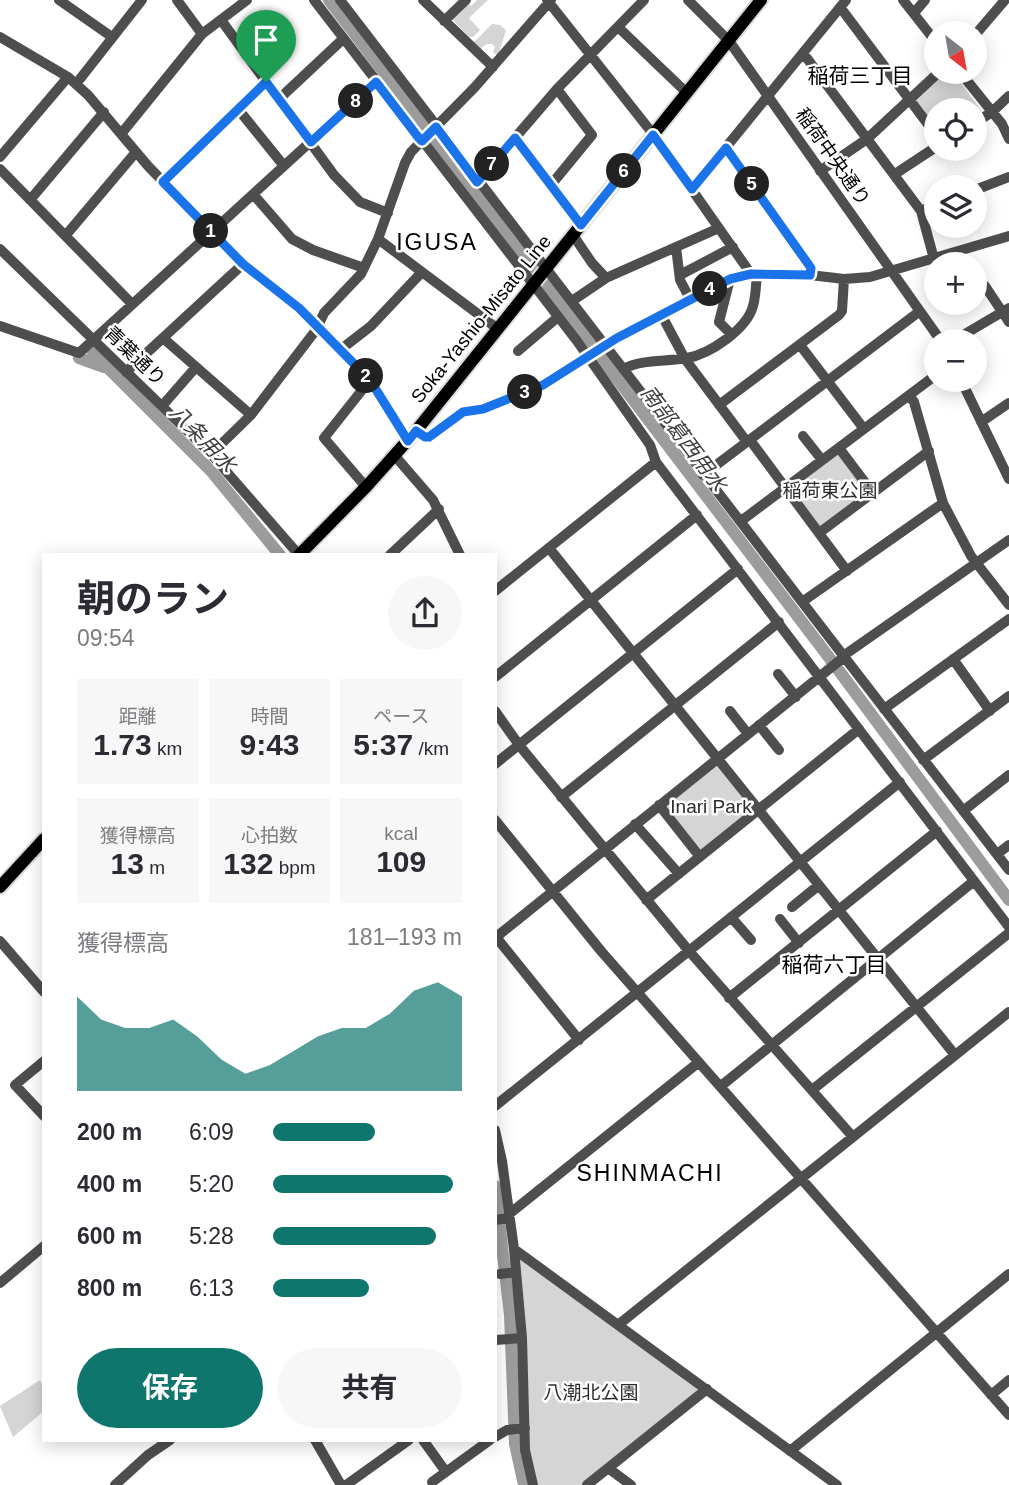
<!DOCTYPE html>
<html lang="ja">
<head>
<meta charset="utf-8">
<style>
	body { margin:0; font-family:Helvetica,"Noto Sans JP",sans-serif; background:#f7f7f7; color:#2b2b33; height:100vh; display:flex; flex-direction:column; font-size:26px; white-space:nowrap }
	* { box-sizing:border-box; margin:0 }
	p { font-size:23px; color:#7c7c81 }
	.icon { flex:none; width:38px; height:38px; fill:none; stroke:currentColor; stroke-width:2; stroke-linecap:round; stroke-linejoin:round }
	.map { position:relative; flex:1; overflow:hidden }
	.sheet { position:absolute; left:42px; top:553px; width:455px; height:889px; display:flex; flex-direction:column; background:#fff; border-radius:0px; box-shadow:0 4px 18px #0003 }
	.sheet>* { flex:none }
	.needle { width:46px; rotate:149deg }
	.fabs { position:absolute; left:924px; top:21px; display:grid; gap:14px }
	.fabs a { display:grid; place-items:center; width:63px; height:63px; border-radius:50%; background:#fff; box-shadow:0 4px 18px #0003; font-size:35px }
	.pin { position:absolute; display:grid; place-items:center; width:60px; height:60px; color:#fff; margin:-72px -30px; border-radius:50% 50% 50% 0; rotate:-45deg; box-shadow:0 0 7px #0007 }
	.pin .icon { rotate:45deg }
	.km { position:absolute; width:35px; height:35px; margin:-18px; border-radius:50%; background:#222; color:#fff; font-size:19px; line-height:35px; text-align:center }
	.round { display:grid; place-items:center; flex:none; width:74px; height:74px; border-radius:37px; background:#f7f7f7 }
	.summary { display:flex; align-items:center; justify-content:space-between; height:119px; padding:0 35px }
	h1 { font-size:38px; font-weight:700; line-height:52px }
	.stats { display:grid; grid-template-columns:repeat(3,1fr); gap:10px; height:119px; padding:7px 35px }
	.stats div { display:grid; align-content:center; border-radius:0px; background:#f7f7f7; text-align:center }
	.stats b { font-size:30px; font-weight:700 }
	.stats small { font-size:19px; font-weight:400 }
	.stats p { font-size:19px }
	.chart { height:196px; padding:14px 35px }
	.chart p { display:flex; justify-content:space-between }
	.chart svg { width:100%; height:126px; margin-top:7px; fill:#0f766e; opacity:.7 }
	.cta { display:flex; gap:14px; margin-top:auto; padding:14px 35px }
	.cta a { flex:1; height:80px; border-radius:42px; background:#0f766e; color:#fff; font-size:28px; font-weight:700; line-height:80px; text-align:center }
	.cta a+a { background:#f7f7f7; color:#2b2b33 }
	ul { padding:0 35px; list-style:none; font-size:23px }
	li { display:grid; grid-template-columns:112px 84px 1fr; align-items:center; height:52px }
	li i { height:18px; border-radius:9px; background:#0f766e }
	.map>svg:first-child { display:block }
	.green { fill:#d5d5d5 }
	.lines { fill:none; stroke-linecap:round; stroke-linejoin:round }
	.river { stroke:#9c9c9c; stroke-width:12 }
	.major-casing { stroke:#dbdbdb; stroke-width:16 }
	.minor { stroke:#4e4e4e; stroke-width:10 }
	.major { stroke:#000; stroke-width:12 }
	.route-casing { stroke:#fff; stroke-width:14 }
	.route { stroke:#1a73e8; stroke-width:9 }
	.labels { text-anchor:middle; dominant-baseline:central; stroke-width:5; stroke-linejoin:round; paint-order:stroke }
	.street-label { font-size:19px; fill:#000; stroke:#fff }
	.park-label { font-size:19px; fill:#2c2c2c; stroke:#fff }
	.neighbourhood-label { font-size:21px; fill:#000; stroke:#fff }
	.water-label { font-size:21px; font-style:italic; fill:#3d3d3d; stroke:#fff }
	.quarter-label { font-size:23px; letter-spacing:2px; fill:#000; stroke:#fff }
</style>
</head>
<body>
<div class="map">
<svg width="1009" height="1485" viewBox="0 0 1009 1485">
	<rect width="100%" height="100%" fill="#fff"/>
	<!-- green -->
	<path class="green" d="M477,0h11l-19,18 11,12 -7,7h-4l-17,-18 16,-15 3,2z
		M492,24l8,1 6,5 -8,26 -5,-4 2,-5 -3,-3h-5l-6,4 -7,-6z
		M943,72h10l31,42 -9,5v-9h-39v22l-21,-33z
		M837,453l30,37 -1,4 -43,33 -5,-1 -25,-34v-6z
		M713,765l6,1 33,41 -1,4 -49,40h-3l-34,-43v-4z
		M516,1255l188,134 -121,96h-47l-8,-37z
		M40,1380l4,8v23l-31,26 -13,-31z"/>
	<g class="lines">
		<!-- river -->
		<path class="river" d="M329,0l502,660 178,240
			M93,353l118,118 69,84
			M79,358l25,9
			M495,1186l15,129 5,129 9,41"/>
		<defs>
			<path id="major" d="M299,555l67,-68 50,-56 345,-431
				M0,887l44,-48"/>
		</defs>
		<!-- major casing -->
		<use href="#major" class="major-casing"/>
		<!-- minor -->
		<path class="minor" d="M59,0l53,37
			M177,0l25,34
			M314,0l263,341 73,104 6,17 353,465
			M340,0c223,291 445,581 669,870
			M423,0l70,67
			M547,0l106,134 98,140
			M688,0l41,41 212,300
			M903,0l33,42
			M840,7l96,128
			M914,13l11,-13
			M221,20l113,155 26,27 28,11
			M444,21l22,-21
			M618,27l69,66
			M975,35l30,-35
			M0,37l68,40 20,18 60,71 95,98 56,44 71,72 38,61
			M803,53l118,158 13,48
			M960,72l42,52 7,15
			M76,84l66,-84
			M279,99l64,-60
			M238,109l46,57
			M975,123l17,-11 17,-16
			M121,134l81,-100 45,-34
			M515,138l66,87
			M726,148l85,120 -1,7
			M0,157l68,-80
			M0,169l132,135
			M820,171l47,-32 72,-67
			M895,174l41,-27
			M163,182l103,-100
			M477,182l80,-93 87,-89
			M551,185l41,-50 -35,-46
			M692,189l154,-189
			M975,190l34,-13
			M253,194l39,45 21,11 51,18
			M30,200l74,-88
			M921,211l15,-6
			M66,235l70,-83
			M573,235l19,28 14,15
			M378,239l120,90
			M676,247l4,33 10,19
			M0,249l211,205 88,101
			M680,275l53,-28
			M730,279l-11,43 12,12
			M985,286l24,36
			M572,301l34,-23 113,-50
			M661,314l24,45 62,83
			M0,326l79,27 297,-271
			M163,338l88,77
			M953,341l56,-33
			M800,345l64,84
			M340,350l31,-24 51,-54
			M518,351l40,-34
			M623,369c19,-10 43,-7 64,-11 23,-4 60,-29 66,-52 3,-10 3,-22 4,-33
			M126,372l117,-108
			M961,380l48,99
			M909,395l5,7 29,101 28,53 38,49
			M719,405l120,-90 3,-4 2,-32
			M162,406l34,-39
			M981,422l28,-19
			M416,431l8,6h5l34,-25 20,-3 60,-24 74,-47 113,-59 27,-6 53,2 34,4 26,-2 139,-41
			M803,436l19,24
			M750,440l97,131
			M839,448l34,45
			M211,454l40,-39 65,-85 8,-17 37,-39 17,-35 27,-76 6,-11 64,-65 76,-87
			M395,456l38,44 27,55
			M703,475l217,-164
			M366,487l-42,-49 46,-58
			M741,521l195,-146
			M819,533l110,-82
			M549,548l406,507
			M390,555l49,-46
			M495,591l161,-129
			M802,602l141,-99
			M843,656l166,-116
			M953,659l37,52
			M778,674l18,23
			M495,677l202,-162
			M884,709l125,-90
			M495,711l24,34 170,206 164,186
			M730,711l18,23
			M759,725l20,25
			M923,760l86,-64
			M495,764l243,-195
			M561,797l218,-175
			M659,805l41,52
			M963,811l46,-36
			M495,820l106,131 408,464
			M635,824l44,50
			M997,854l12,-9
			M646,900l213,-171
			M792,907l27,-22
			M731,917l20,23
			M780,919l19,24
			M496,937l83,103
			M495,938l349,-281
			M0,941l44,51
			M729,998l208,-167
			M44,1061l-29,24 29,31
			M721,1086l253,-205
			M812,1090l197,-157
			M495,1106l405,-324
			M495,1130l7,31 12,88 8,89 3,112 8,35
			M509,1214l190,-152
			M495,1220l14,-2
			M514,1249l323,236
			M500,1274l16,-2
			M0,1283l44,-37
			M618,1325l391,-313
			M495,1340l27,-2
			M991,1395l18,-15
			M495,1437l12,-7 18,-2
			M315,1440l26,45
			M423,1440l23,32
			M790,1451l219,-177
			M608,1468l23,17
			M432,1482l58,-42
			M115,1485l33,-30 22,-15
			M346,1485l63,-45
			M587,1485l120,-96"/>
		<!-- major -->
		<use href="#major" class="major"/>
	</g>
	<g class="lines">
		<defs>
			<path id="route" d="M266,82l45,60 65,-60 42,55 4,4 14,-14 41,55 38,-44 66,87 72,-90 39,54 34,-41 85,120 -1,7 -59,-1 -21,5 -113,59 -74,47 -60,24 -20,3 -34,25h-4l-9,-6 -8,10 -38,-61 -71,-72 -56,-44 -80,-82z"/>
		</defs>
		<!-- route casing -->
		<use href="#route" class="route-casing"/>
		<!-- route -->
		<use href="#route" class="route"/>
	</g>
	<g class="labels">
		<!-- street labels -->
		<g class="street-label">
			<text transform="translate(833 157) rotate(55)">稲荷中央通り</text>
			<text transform="translate(481 319) rotate(-51)">Soka-Yashio-Misato Line</text>
			<text transform="translate(135 356) rotate(44)">青葉通り</text>
		</g>
		<!-- park labels -->
		<g class="park-label">
			<text x="830" y="490">稲荷東公園</text>
			<text x="711" y="806">Inari Park</text>
			<text x="591" y="1392">八潮北公園</text>
		</g>
		<!-- neighbourhood labels -->
		<g class="neighbourhood-label">
			<text x="860" y="75">稲荷三丁目</text>
			<text x="834" y="964">稲荷六丁目</text>
		</g>
		<!-- water labels -->
		<g class="water-label">
			<text transform="translate(203 438) rotate(46)">八条用水</text>
			<text transform="translate(684 438) rotate(53)">南部葛西用水</text>
		</g>
		<!-- quarter labels -->
		<g class="quarter-label">
			<text x="437" y="242">IGUSA</text>
			<text x="650" y="1173">SHINMACHI</text>
		</g>
	</g>
</svg>
<div class="fabs">
<a><svg class="needle" viewBox="-14 -14 28 28"><path d="M0-13l5 13h-10z" fill="#e53935"/><path d="M0 13l5-13h-10z" fill="#7c7c81"/></svg></a>
<a><svg class="icon" aria-label="locate" viewBox="0 0 24 24"><circle cx="12" cy="12" r="6"/><path d="M12 2v4M12 18v4M2 12h4M18 12h4"/></svg></a>
<a><svg class="icon" aria-label="layers" viewBox="0 0 24 24"><path d="M12 4l9 5-9 5-9-5zM3 14l9 5 9-5"/></svg></a>
<a>+</a>
<a>−</a>
</div>
<div class="pin" style="left:266px;top:82px;background:#1e9e55"><svg class="icon" aria-label="arrive" viewBox="0 0 24 24"><path d="M6 21V4h12l-3 4 3 4H6"/></svg></div>
<b class="km" style="left:211px;top:231px">1</b>
<b class="km" style="left:366px;top:376px">2</b>
<b class="km" style="left:525px;top:392px">3</b>
<b class="km" style="left:710px;top:289px">4</b>
<b class="km" style="left:752px;top:184px">5</b>
<b class="km" style="left:624px;top:171px">6</b>
<b class="km" style="left:492px;top:164px">7</b>
<b class="km" style="left:356px;top:101px">8</b>
<section class="sheet">
<div class="summary"><div><h1>朝のラン</h1><p>09:54</p></div><a class="round"><svg class="icon" aria-label="share" viewBox="0 0 24 24"><path d="M12 15V3M7 8l5-5 5 5M5 13v7h14v-7"/></svg></a></div>
<div class="stats">
<div><p>距離</p><b>1.73<small> km</small></b></div>
<div><p>時間</p><b>9:43</b></div>
<div><p>ペース</p><b>5:37<small> /km</small></b></div>
</div>
<div class="stats">
<div><p>獲得標高</p><b>13<small> m</small></b></div>
<div><p>心拍数</p><b>132<small> bpm</small></b></div>
<div><p>kcal</p><b>109</b></div>
</div>
<div class="chart"><p><span>獲得標高</span>181–193 m</p>
<svg viewBox="0 0 160 44" preserveAspectRatio="none"><path d="M0 44V11L10 19L20 22L30 22L40 19L50 25L60 33L70 38L80 35L90 30L100 25L110 22L120 22L130 17L140 9L150 6L160 11V44z"/></svg>
</div>
<ul>
<li><b>200 m</b>6:09<i style="width:54%"></i></li>
<li><b>400 m</b>5:20<i style="width:95%"></i></li>
<li><b>600 m</b>5:28<i style="width:86%"></i></li>
<li><b>800 m</b>6:13<i style="width:51%"></i></li>
</ul>
<div class="cta"><a>保存</a><a>共有</a></div>
</section>
</div>
</body>
</html>
